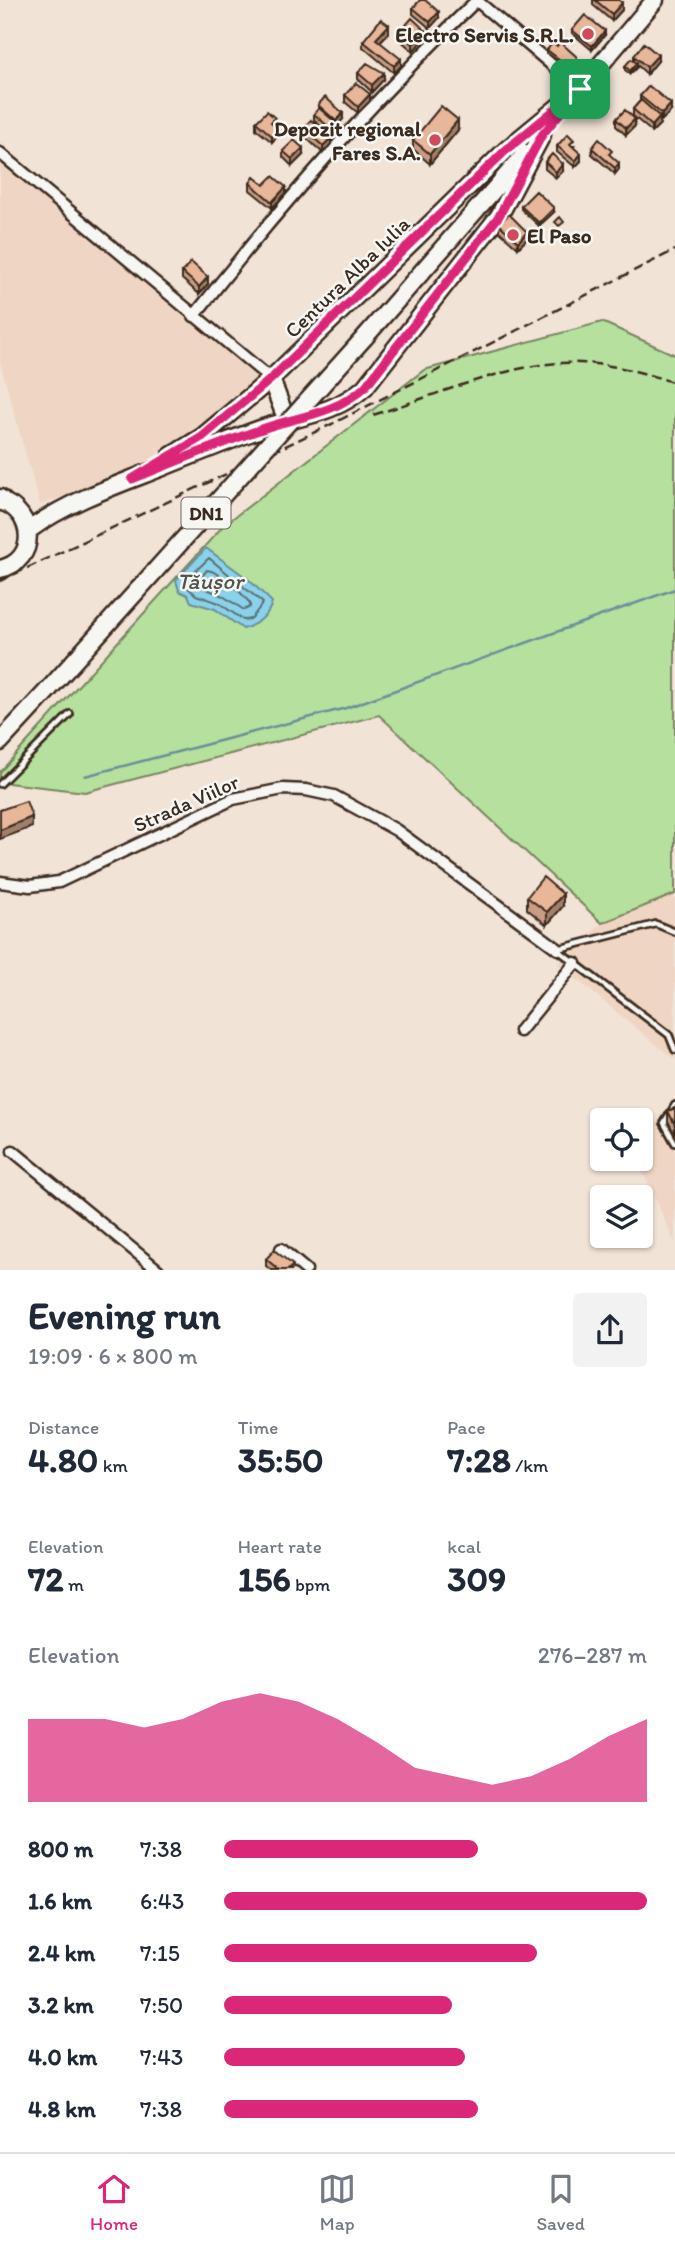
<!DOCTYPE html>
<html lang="en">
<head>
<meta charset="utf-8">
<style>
	body { margin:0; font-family:Itim,sans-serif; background:#f2f2f3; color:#1f2937; height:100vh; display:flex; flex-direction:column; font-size:26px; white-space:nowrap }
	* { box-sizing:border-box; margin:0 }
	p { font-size:23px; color:#747a83 }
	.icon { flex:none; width:38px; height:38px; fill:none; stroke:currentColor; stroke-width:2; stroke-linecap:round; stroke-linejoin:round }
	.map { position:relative; height:1270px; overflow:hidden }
	.drawer { display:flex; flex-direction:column; background:#fff; flex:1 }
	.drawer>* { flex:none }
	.buttons { position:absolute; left:590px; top:1108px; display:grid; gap:14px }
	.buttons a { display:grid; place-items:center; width:63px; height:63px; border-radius:7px; background:#fff; box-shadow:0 2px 5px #0004; font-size:35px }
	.pin { position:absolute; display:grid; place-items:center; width:60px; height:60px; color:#fff; margin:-30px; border-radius:14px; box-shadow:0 4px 10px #0006 }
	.round { display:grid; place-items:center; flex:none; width:74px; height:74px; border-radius:7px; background:#f2f2f3 }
	.headline { display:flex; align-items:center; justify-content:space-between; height:119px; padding:0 28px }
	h1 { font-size:38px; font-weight:800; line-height:52px }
	.figures { display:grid; grid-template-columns:repeat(3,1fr); gap:10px; height:119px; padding:7px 28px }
	.figures div { display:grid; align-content:center }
	.figures b { font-size:35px; font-weight:800 }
	.figures small { font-size:19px; font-weight:400 }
	.figures p { font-size:19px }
	.chart { height:196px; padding:14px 28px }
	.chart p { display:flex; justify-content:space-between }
	.chart svg { width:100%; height:126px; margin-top:7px; fill:#db2777; opacity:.7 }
	ul { padding:0 28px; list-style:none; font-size:23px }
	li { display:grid; grid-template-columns:112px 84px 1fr; align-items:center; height:52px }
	li i { height:18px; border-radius:9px; background:#db2777 }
	.dock { display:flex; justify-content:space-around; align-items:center; height:98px; border-top:2px solid #e0e1e3; background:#fff; font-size:19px; color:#747a83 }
	.dock a { display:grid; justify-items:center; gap:4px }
	.dock .selected { color:#db2777 }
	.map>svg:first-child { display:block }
	.built { fill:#efd6c4 }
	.green { fill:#b5e09e; stroke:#78855e; stroke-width:2 }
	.water { fill:#8ad2eb; stroke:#6a8f99; stroke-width:2 }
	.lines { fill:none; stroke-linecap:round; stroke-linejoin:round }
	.shore { stroke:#5b6d70; stroke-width:2 }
	.stream { stroke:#6a8f99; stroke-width:2.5 }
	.lane-casing { stroke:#3b2a1e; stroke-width:10 }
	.street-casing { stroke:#3b2a1e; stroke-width:15 }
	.primary-casing { stroke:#3b2a1e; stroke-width:21 }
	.highway-casing { stroke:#3b2a1e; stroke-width:23 }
	.lane { stroke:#f6f6f2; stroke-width:4.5 }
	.street { stroke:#f6f6f2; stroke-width:10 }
	.primary { stroke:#f6f6f2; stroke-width:16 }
	.highway { stroke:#f6f6f2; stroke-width:18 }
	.rail { stroke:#3b2a1e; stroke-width:2.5; stroke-dasharray:10 5; stroke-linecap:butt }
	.primary-bridge-casing { stroke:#3b2a1e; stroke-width:21; stroke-linecap:butt }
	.primary-bridge { stroke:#f6f6f2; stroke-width:16 }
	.wall { fill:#c89d84; stroke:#3b2a1e; stroke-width:2 }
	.shaded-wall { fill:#a27f6b; stroke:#3b2a1e; stroke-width:2 }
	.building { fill:#e8b699; stroke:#3b2a1e; stroke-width:2 }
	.route-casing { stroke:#fff; stroke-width:14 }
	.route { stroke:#db2777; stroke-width:9 }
	.poi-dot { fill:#d1495b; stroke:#f6f6f2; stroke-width:2.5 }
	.labels { text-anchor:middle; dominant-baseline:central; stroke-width:5; stroke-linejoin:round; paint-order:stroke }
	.shield { fill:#f6f6f2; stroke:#73675e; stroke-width:2 }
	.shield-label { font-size:19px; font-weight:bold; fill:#3b2a1e }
	.poi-label { font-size:21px; font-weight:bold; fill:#3b2a1e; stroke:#f6f6f2; text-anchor:end }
	.street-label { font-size:21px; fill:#3b2a1e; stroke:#f6f6f2 }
	.water-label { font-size:23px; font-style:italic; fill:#4f5451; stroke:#f6f6f2 }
</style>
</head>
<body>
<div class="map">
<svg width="675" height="1270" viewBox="0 0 675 1270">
	<rect width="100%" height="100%" fill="#f2e3d7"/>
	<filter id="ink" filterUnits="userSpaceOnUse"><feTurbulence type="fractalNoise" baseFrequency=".0143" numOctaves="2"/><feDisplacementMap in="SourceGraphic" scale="14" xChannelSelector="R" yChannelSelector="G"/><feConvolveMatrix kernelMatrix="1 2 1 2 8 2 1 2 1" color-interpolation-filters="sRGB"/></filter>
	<g filter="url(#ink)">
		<!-- built -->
		<path class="built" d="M0,160l261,218 -49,40 -79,52 -93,35 -40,-142z
			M675,894v166l-117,-96 44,-41z
			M675,1101v142l-38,-84 3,-1 1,-17z"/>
		<!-- green -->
		<path class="green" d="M602,322l73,33v539l-73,29 -223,-208 -294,77 -85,-10v-10l223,-246 201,-156z"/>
		<!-- water -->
		<path class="water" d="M206,548l42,31 24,23c-3,14 -16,23 -29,27l-28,-20 -24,-7 -3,-7 -9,-4 -3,-11z"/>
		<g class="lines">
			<!-- shore -->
			<path class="shore" d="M209,558l54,45 -12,16 -8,1 -24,-17 -23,-8 -11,-10v-4z
				M207,570c15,2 33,22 43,33v4l-6,3 -21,-14 -21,-9 -4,-6z"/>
			<!-- stream -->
			<path class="stream" d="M85,776l261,-68 329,-119"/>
			<defs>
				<path id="lane" d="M0,784l70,-70
					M558,949l98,-25 19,8
					M558,950l111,85 6,15
					M675,1105l-11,18 11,20"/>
				<path id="street" d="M476,0l104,89
					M0,153l271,226
					M194,316c87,-111 181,-218 283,-316
					M0,882l30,4 29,-4 174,-83 50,-10 23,1 28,6 62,34 162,119
					M520,1031l55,-68
					M13,1151l145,119
					M281,1249l25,21"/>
				<path id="primary" d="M574,96l81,-96
					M364,338l162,-185
					M271,379l16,42
					M171,456l31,-19 69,-58 235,-229 74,-61
					M0,501c35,10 39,60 0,68
					M29,530c40,-29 88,-45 134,-63 33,-13 66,-27 100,-39 37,-12 72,-14 102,-41l134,-171 43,-81
					M0,742l49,-53"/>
				<path id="highway" d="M0,499l2,2"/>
			</defs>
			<!-- lane casing -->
			<use href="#lane" class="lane-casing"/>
			<!-- street casing -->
			<use href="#street" class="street-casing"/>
			<!-- primary casing -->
			<use href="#primary" class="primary-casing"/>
			<!-- highway casing -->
			<use href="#highway" class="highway-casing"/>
			<!-- lane -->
			<use href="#lane" class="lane"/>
			<!-- street -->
			<use href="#street" class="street"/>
			<!-- primary -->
			<use href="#primary" class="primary"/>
			<!-- highway -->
			<use href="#highway" class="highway"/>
			<!-- rail -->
			<path class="rail" d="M373,415c55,-17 130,-49 186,-52 41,-2 78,7 116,20
				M0,581l332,-157 343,-174"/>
			<defs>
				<path id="primary-bridge" d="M49,689l315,-351"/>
			</defs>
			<!-- primary-bridge casing -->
			<use href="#primary-bridge" class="primary-bridge-casing"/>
			<!-- primary-bridge -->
			<use href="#primary-bridge" class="primary-bridge"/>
		</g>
		<!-- wall -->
		<path class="wall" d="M593,0h26l3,10 -10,11 -19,-16z
			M413,8l26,10 -9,10 -17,-14z
			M572,30l33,5 -13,15 -20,-17z
			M389,32l-9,10 21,24 -7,7 -31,-26v-6z
			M399,33l27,4 -13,14 -14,-12z
			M547,50l30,11 -6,10 -24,-18z
			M634,56l24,5 -11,13 -10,-9v2l-7,7 -5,-4v-4l9,-5z
			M358,73l26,6 -12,13 -14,-13z
			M345,95l25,6 -12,12 -13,-11z
			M640,96l31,15 -9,9 -2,-1v5l-8,8 -19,-16v-7l7,-8z
			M318,105l25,14 -7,8 -1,-1v3l-5,6 -16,-15v-6l4,-5z
			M616,119l19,7 -9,9 -10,-9z
			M256,122l18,3 5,10 -7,7 -16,-13z
			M303,128l28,16 -8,9 -20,-18z
			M458,130l-28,34 -17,-15v-9z
			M557,146h17l-1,1 8,14 -6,6 -18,-15z
			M592,148l20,9 7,12 -4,5 -23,-20z
			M283,151l20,4 -11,11 -9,-9z
			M545,162l18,9 -7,7 -11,-9z
			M250,183l36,10 -14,15 -22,-18z
			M521,206l33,6 -15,14 -18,-17z
			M499,224l28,15 -9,9 -19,-17z
			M182,272l26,12 -9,10 -17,-15z
			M527,897l36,9 -16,19 -20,-16z
			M675,1108v27l-7,-14v-10z
			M266,1259l27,11h-22l-5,-4z"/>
		<!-- shaded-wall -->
		<path class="shaded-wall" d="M622,3v7l-10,11v-7z
			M439,12v6l-9,10v-6z
			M389,25v7l-13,14v-7z
			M426,31v6l-13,14v-7z
			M605,31v4l-13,15v-4z
			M658,55v6l-11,13v-7z
			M577,57v4l-6,10v-3z
			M401,59v7l-7,7v-7z
			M637,63v4l-7,7v-3z
			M384,73v6l-12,13v-7z
			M370,94v7l-12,12v-6z
			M671,104v7l-9,9v-6z
			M343,113v6l-7,8v-6z
			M660,117v7l-8,8v-6z
			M635,119v7l-9,9v-7z
			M458,120v10l-28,34v-10z
			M335,122v7l-5,6v-7z
			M279,129v6l-7,7v-6z
			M331,138v6l-8,9v-7z
			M303,148v7l-11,11v-7z
			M581,154v7l-6,6v-6z
			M619,163v6l-4,5v-6z
			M563,164v7l-7,7v-6z
			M286,187v6l-14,15v-6z
			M554,208v4l-15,14v-3z
			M527,232v7l-9,9v-6z
			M208,277v7l-9,10v-7z
			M32,817v10l-32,12v-9z
			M563,894v12l-16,19v-13z"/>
		<!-- building -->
		<path class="building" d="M420,0h5l14,12 -9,10 -17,-14z
			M595,0h24l3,3 -10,11z
			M585,15l20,16 -13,15 -20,-16z
			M412,18l14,13 -13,13 -14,-11z
			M381,19l8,6 -13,14 25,20 -7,7 -31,-25z
			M553,42l4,4 3,-4 17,15 -6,11 -24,-18z
			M644,43l14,12 -11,12 -13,-11z
			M631,59l6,4 -7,8 -5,-5z
			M367,63l17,10 -12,12 -14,-12z
			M356,83l14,11 -12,13 -13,-12z
			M649,86l22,18 -9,10 -22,-18z
			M325,97l18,16 -7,8 -18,-16z
			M641,100l19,17 -8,9 -19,-17z
			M441,106l17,14 -28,34 -17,-14z
			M319,108l16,14 -5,6 -16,-14z
			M625,110l10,9 -9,9 -10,-9z
			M267,111l8,7 -4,4 8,7 -7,7 -16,-14z
			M311,120l20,18 -8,8 -20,-18z
			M568,134l6,6 -4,4 11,10 -6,7 -18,-15z
			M599,139l13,12 -3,3 10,9 -4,5 -23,-20z
			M294,140l9,8 -11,11 -9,-8z
			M552,154l11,10 -7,8 -11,-10z
			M273,176l13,11 -14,15 -22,-19 4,-6 10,8z
			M536,191l18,17 -15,15 -18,-17z
			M509,214l18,18 -9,10 -19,-18z
			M560,217l4,5 -5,4 -4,-4z
			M191,262l17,15 -9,10 -17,-15z
			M26,801l6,16 -32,13v-20z
			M543,877l20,17 -16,18 -20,-15z
			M675,1108v17l-7,-14z
			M274,1250l19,15 -5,5h-9l-13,-11z"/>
	</g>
	<g class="lines" filter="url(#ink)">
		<defs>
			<path id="route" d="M580,89l-38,46 -43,81 -134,171c-30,27 -66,29 -103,42 -44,15 -87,33 -130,50l70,-42 69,-58 235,-229z"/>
		</defs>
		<!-- route casing -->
		<use href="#route" class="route-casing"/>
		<!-- route -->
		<use href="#route" class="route"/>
	</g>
	<!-- markers -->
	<g class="poi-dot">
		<circle cx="588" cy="34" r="7"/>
		<circle cx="435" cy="140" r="7"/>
		<circle cx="513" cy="235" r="7"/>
	</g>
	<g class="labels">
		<!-- shield labels -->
		<rect class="shield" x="181.5" y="497.5" width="49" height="31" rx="5"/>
		<g class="shield-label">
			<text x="206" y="513">DN1</text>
		</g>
		<!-- poi labels -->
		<g class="poi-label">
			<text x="574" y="34">Electro Servis S.R.L.</text>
			<text x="421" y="128">Depozit regional<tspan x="421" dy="24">Fares S.A.</tspan></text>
			<text x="527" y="235" text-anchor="start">El Paso</text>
		</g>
		<!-- street labels -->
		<g class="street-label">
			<text transform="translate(347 277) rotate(-44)">Centura Alba Iulia</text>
			<text transform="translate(186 803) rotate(-24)">Strada Viilor</text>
		</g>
		<!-- water labels -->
		<g class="water-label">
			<text x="210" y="581">Tăușor</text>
		</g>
	</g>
</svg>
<div class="buttons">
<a><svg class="icon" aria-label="locate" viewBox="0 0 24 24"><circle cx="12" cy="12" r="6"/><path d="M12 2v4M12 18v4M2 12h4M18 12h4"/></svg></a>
<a><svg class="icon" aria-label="layers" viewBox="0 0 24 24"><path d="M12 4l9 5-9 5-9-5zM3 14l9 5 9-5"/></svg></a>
</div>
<div class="pin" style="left:580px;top:89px;background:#1e9e55"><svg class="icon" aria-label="arrive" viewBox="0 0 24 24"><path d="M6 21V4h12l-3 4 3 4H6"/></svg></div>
</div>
<section class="drawer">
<div class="headline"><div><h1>Evening run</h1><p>19:09 · 6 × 800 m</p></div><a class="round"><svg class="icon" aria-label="share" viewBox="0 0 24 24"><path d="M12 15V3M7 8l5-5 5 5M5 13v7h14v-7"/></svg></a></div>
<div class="figures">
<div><p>Distance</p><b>4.80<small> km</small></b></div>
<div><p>Time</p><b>35:50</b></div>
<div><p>Pace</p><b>7:28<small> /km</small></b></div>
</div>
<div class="figures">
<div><p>Elevation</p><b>72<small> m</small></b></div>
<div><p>Heart rate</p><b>156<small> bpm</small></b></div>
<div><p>kcal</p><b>309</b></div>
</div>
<div class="chart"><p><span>Elevation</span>276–287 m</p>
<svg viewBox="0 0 160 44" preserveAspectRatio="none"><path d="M0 44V15L10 15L20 15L30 18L40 15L50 9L60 6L70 9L80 15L90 23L100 32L110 35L120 38L130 35L140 29L150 21L160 15V44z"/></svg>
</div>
<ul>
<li><b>800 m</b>7:38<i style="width:60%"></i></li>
<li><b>1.6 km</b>6:43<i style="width:100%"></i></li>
<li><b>2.4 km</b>7:15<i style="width:74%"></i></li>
<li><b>3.2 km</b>7:50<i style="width:54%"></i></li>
<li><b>4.0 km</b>7:43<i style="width:57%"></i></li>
<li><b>4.8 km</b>7:38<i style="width:60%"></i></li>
</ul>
</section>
<nav class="dock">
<a class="selected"><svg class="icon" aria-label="home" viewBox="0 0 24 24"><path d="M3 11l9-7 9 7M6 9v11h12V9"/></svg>Home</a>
<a><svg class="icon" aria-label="map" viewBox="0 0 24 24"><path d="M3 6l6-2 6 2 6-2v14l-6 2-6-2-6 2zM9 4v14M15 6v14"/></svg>Map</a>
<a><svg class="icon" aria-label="saved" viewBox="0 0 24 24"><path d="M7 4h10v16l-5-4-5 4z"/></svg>Saved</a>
</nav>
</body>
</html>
